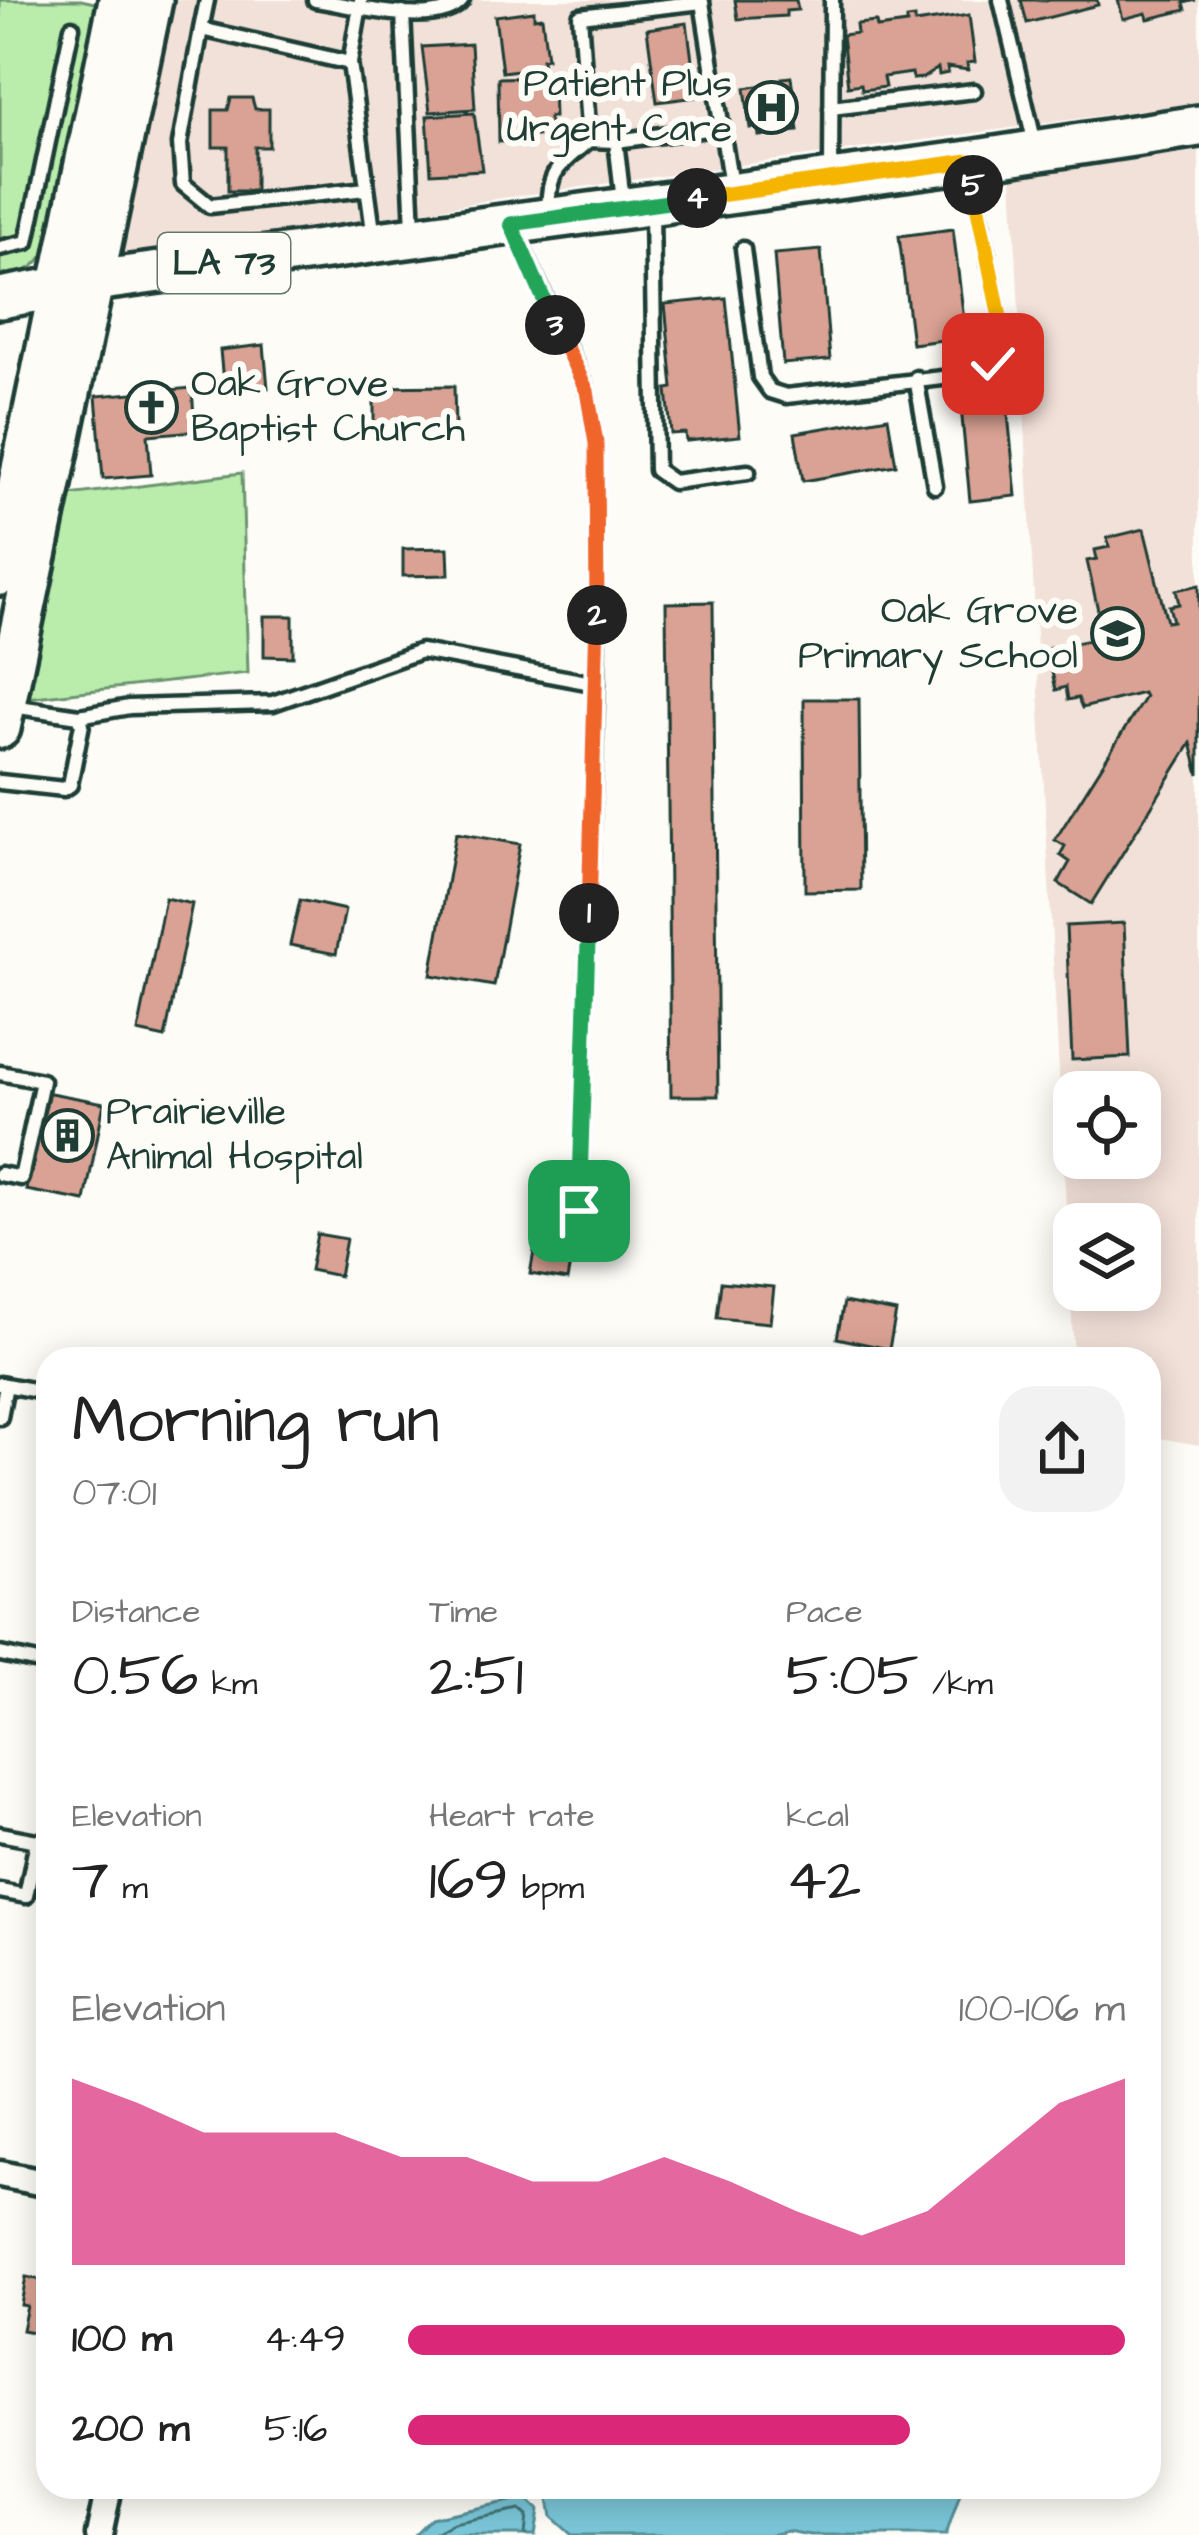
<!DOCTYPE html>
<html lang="en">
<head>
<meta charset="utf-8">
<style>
	body { margin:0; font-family:"Architects Daughter",sans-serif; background:#f2f2f2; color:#222; height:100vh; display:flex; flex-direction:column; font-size:45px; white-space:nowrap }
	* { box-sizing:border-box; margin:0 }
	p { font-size:39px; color:#767676 }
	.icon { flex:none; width:66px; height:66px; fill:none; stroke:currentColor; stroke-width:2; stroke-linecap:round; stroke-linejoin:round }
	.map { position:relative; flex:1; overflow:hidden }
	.sheet { position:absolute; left:36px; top:1347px; width:1125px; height:1152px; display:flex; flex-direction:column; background:#fff; border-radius:36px; box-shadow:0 6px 30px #0003 }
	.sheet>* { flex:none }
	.buttons { position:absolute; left:1053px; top:1071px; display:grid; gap:24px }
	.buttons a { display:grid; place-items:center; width:108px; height:108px; border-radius:24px; background:#fff; box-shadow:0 6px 30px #0003; font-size:60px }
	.pin { position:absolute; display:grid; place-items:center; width:102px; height:102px; color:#fff; margin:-51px; border-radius:24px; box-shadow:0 6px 18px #0006 }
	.km { position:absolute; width:60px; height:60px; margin:-30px; border-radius:50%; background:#222; color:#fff; font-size:33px; line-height:60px; text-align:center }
	.round { display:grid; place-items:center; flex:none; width:126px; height:126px; border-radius:36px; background:#f2f2f2 }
	.headline { display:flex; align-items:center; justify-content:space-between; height:204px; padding:0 36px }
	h1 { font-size:66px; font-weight:600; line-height:90px }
	.figures { display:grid; grid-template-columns:repeat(3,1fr); gap:18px; height:204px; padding:12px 36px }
	.figures div { display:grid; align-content:center }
	.figures b { font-size:60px; font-weight:600 }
	.figures small { font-size:33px; font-weight:400 }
	.figures p { font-size:33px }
	.chart { height:336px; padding:24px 36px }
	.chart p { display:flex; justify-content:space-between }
	.chart svg { width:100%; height:216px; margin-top:12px; fill:#db2777; opacity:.7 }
	ul { padding:0 36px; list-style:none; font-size:39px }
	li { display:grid; grid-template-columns:192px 144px 1fr; align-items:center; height:90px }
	li i { height:30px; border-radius:15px; background:#db2777 }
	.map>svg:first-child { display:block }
	.built { fill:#f2e1d9; fill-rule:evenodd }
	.green { fill:#baecac; stroke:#6c9470; stroke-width:3 }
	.water { fill:#7ac6d9; stroke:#568f97; stroke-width:3 }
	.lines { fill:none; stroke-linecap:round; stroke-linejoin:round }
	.shore { stroke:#437476; stroke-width:3 }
	.building { fill:#daa294; stroke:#1f3d34; stroke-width:3 }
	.service-casing { stroke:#1f3d34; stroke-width:21 }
	.minor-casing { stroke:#1f3d34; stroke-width:33 }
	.primary-casing { stroke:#1f3d34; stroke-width:48 }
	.service { stroke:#fdfcf7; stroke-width:12 }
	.minor { stroke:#fdfcf7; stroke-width:24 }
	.primary { stroke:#fdfcf7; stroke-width:39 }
	.split-1-casing { stroke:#fff; stroke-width:24 }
	.split-2-casing { stroke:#fff; stroke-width:24 }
	.split-3-casing { stroke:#fff; stroke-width:24 }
	.split-4-casing { stroke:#fff; stroke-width:24 }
	.split-5-casing { stroke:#fff; stroke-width:24 }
	.split-6-casing { stroke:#fff; stroke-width:24 }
	.split-1 { stroke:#22a559; stroke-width:15 }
	.split-2 { stroke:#f0652b; stroke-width:15 }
	.split-3 { stroke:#f0652b; stroke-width:15 }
	.split-4 { stroke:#22a559; stroke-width:15 }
	.split-5 { stroke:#f5b400; stroke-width:15 }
	.split-6 { stroke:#f5b400; stroke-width:15 }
	.labels { text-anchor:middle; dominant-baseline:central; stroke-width:12; stroke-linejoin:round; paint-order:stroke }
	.shield { fill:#fdfcf7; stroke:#62766e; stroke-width:3 }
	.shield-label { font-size:36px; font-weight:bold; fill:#1f3d34 }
	.poi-label { font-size:39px; fill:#1f3d34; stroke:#fdfcf7; text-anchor:end }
</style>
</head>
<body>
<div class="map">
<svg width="1199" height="2535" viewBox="0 0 1199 2535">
	<rect width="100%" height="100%" fill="#fdfcf7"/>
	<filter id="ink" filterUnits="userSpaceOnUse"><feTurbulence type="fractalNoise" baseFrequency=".00833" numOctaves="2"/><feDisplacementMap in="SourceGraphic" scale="24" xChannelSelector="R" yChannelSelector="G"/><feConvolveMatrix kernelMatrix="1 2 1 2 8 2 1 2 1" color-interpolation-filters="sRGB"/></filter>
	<g filter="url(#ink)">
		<!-- built -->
		<path class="built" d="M172,0h1027v102l-697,96 -364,60 -18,-9z
			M1199,151v1294l-50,-9v-77h-75l-62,-1182zM1074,1092h66v66h-66zM1074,1224h66v66h-66z"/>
		<!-- green -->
		<path class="green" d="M0,0h81l18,4 -48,235c-11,28 -21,33 -51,39z
			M242,473l6,200 -222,25 43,-203z"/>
		<!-- water -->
		<path class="water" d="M962,2487l-16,48h-136l-23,-4 -17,4h-198l-20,-18 -5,-29z
			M526,2498l13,12 -4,25h-121l17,-17z"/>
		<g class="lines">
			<!-- shore -->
			<path class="shore" d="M431,2535l22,-12 67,-13 7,6 -2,19"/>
		</g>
		<!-- building -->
		<path class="building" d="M735,0h61l2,10 -12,1v5l-48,3z
			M1021,0h76l1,5 -71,18z
			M1118,0h78l-12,3 2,7 -38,9 -2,-6 -23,6z
			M534,11v7l8,-1 5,41 -5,1 1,8 -41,5 -7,-56z
			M969,15l6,47 -8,1 1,7 -21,-3 1,6 -9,2 -1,-7 -15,10 -10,1 -1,-6 -29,4 2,10 -23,3 -1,-6 -13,2 -6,-51 15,-2 -1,-9 20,-2 1,6 30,-4v-5l8,-1v5z
			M687,23l10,74 -40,5 -10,-73z
			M471,44l4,65 -45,3 -8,-65z
			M535,77v7h18l1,33h-5v13h-12v6h-17l-1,5 -20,1 -1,-64z
			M791,77l7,54 -39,5 -1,-9 -8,1 -5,-40 38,-6 -1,-4z
			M231,98h21l3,11h14v38h-14v44h-27v-44h-15v-37h15z
			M474,113l8,57 -51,3 -4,-57z
			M953,229l13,108 -54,7 -13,-108z
			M821,250l9,110 -47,4 -9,-110z
			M726,298l14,138 -54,5 -1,-8 -14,1 -4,-45 6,-1 -8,-84z
			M264,345l4,43 -44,5 -4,-43z
			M454,386l1,41 -81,1v-41z
			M192,388l3,43 -47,4 3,40 -48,4 -7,-83z
			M1007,403l9,93 -46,5 -9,-94z
			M888,417l8,48 -93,16 -8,-48z
			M1144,529l23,93 6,-1 -4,-15 10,-2 -3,-14 23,-5v190l-8,-32 -100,161 -33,-21 12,-21 -10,-7 5,-9 -10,-6 90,-143 -2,-4 -61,15 -4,-10 -10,2 -2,-13 -10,3 -9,-41 57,-12 -17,-76 10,-2 -2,-9 14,-3 -2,-9z
			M448,548l1,27 -46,1v-27z
			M713,602l5,494h-47l-5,-493z
			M264,616h29v41l-29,-1z
			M804,699h55l2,191 -56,1z
			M456,833l64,11 -26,142 -63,-11z
			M165,898l27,6 -27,134 -27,-6z
			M300,900l45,10 -9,44 -46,-9z
			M1124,923l6,134 -58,3 -6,-134z
			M45,1092l59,11 -19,98 -59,-11 6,-30 -6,-1 2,-11 6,1z
			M317,1234l29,5 -7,37 -29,-6z
			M536,1241l37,7 -6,32 -37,-6z
			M721,1282l53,5 -4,36 -53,-5z
			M844,1302l52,10 -7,37 -52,-11z
			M26,2277l22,4v54l-26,-5 5,-24 -6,-1z"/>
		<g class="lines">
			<defs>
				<path id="service" d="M207,0l-6,29 149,34 24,175
					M315,0c36,5 125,30 147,0
					M1001,0l34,144
					M403,13l10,216
					M201,29l-21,115 3,40 27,22 156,-17
					M350,63l11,-63
					M831,108l143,-17
					M589,140l27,1 7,60
					M616,141l106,-14
					M831,173l1,-173
					M652,211l4,259 17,12 75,-10
					M549,215c-3,-43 9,-48 40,-75l-9,-124 122,-14 29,184
					M514,230l73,161 9,52 1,228 -18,541
					M0,248l27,-6 45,-215
					M743,249l17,128 10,14 16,5 191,-22 16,-10 9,-37 -32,-159
					M916,378l19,108
					M79,716l50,-9 144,-4 148,-52 176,33
					M0,782l64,7 6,-4 12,-61 -3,-8 -67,-10
					M0,1073l42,8 -21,97 -21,-4
					M0,1384l48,9
					M0,1417l6,-32
					M0,1654l48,10
					M0,1834l37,7 -11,55 -26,-5"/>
				<path id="minor" d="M0,2174l48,10
					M99,2535l10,-48"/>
				<path id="primary" d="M0,298l94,-17 875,-120 230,-35
					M0,575l119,-575
					M0,728l152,-728"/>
			</defs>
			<!-- service casing -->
			<use href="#service" class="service-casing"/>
			<!-- minor casing -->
			<use href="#minor" class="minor-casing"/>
			<!-- primary casing -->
			<use href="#primary" class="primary-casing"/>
			<!-- service -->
			<use href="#service" class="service"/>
			<!-- minor -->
			<use href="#minor" class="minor"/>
			<!-- primary -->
			<use href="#primary" class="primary"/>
		</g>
	</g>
	<g class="lines" filter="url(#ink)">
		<defs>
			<path id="split-1" d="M579,1211l10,-298"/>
			<path id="split-2" d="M589,913l8,-298"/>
			<path id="split-3" d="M555,325l32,66 9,52 1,172"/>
			<path id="split-4" d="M555,325l-44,-101 186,-26"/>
			<path id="split-5" d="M697,198l272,-37 4,24"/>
			<path id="split-6" d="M973,185l29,142 -9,37"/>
		</defs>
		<!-- split-1 casing -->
		<use href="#split-1" class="split-1-casing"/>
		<!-- split-2 casing -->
		<use href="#split-2" class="split-2-casing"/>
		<!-- split-3 casing -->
		<use href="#split-3" class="split-3-casing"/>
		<!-- split-4 casing -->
		<use href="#split-4" class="split-4-casing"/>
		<!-- split-5 casing -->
		<use href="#split-5" class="split-5-casing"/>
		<!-- split-6 casing -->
		<use href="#split-6" class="split-6-casing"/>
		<!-- split-1 -->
		<use href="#split-1" class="split-1"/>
		<!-- split-2 -->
		<use href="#split-2" class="split-2"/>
		<!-- split-3 -->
		<use href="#split-3" class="split-3"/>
		<!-- split-4 -->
		<use href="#split-4" class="split-4"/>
		<!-- split-5 -->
		<use href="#split-5" class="split-5"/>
		<!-- split-6 -->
		<use href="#split-6" class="split-6"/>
	</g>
	<!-- icons -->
	<defs>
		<symbol id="hospital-ring" viewBox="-11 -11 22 22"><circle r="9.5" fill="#fdfcf7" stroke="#1f3d34" stroke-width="1.5"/><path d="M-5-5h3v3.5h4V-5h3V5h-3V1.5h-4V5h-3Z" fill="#1f3d34"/></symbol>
		<symbol id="church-ring" viewBox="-11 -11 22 22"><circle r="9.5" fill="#fdfcf7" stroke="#1f3d34" stroke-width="1.5"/><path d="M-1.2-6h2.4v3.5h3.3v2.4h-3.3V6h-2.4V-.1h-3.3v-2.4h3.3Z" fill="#1f3d34"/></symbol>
		<symbol id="school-ring" viewBox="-11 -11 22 22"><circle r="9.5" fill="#fdfcf7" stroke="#1f3d34" stroke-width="1.5"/><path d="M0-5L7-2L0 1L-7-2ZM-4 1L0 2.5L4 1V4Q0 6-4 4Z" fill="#1f3d34"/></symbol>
		<symbol id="building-ring" viewBox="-11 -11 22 22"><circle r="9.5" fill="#fdfcf7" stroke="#1f3d34" stroke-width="1.5"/><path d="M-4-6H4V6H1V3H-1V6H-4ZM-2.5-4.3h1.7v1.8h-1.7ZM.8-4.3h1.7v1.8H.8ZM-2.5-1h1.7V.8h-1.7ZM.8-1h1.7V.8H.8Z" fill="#1f3d34"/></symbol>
	</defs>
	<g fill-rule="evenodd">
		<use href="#hospital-ring" x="742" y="78" width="59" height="59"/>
		<use href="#church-ring" x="122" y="378" width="59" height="59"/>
		<use href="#school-ring" x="1088" y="604" width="59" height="59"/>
		<use href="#building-ring" x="38" y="1106" width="59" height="59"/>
	</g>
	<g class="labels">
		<!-- shield labels -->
		<rect class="shield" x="158" y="233" width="132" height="60" rx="9"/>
		<g class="shield-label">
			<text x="224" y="263">LA 73</text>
		</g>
		<!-- poi labels -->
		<g class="poi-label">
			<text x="732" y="85">Patient Plus<tspan x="732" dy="45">Urgent Care</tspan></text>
			<text x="191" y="385" text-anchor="start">Oak Grove<tspan x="191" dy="45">Baptist Church</tspan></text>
			<text x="1078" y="612">Oak Grove<tspan x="1078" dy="45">Primary School</tspan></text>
			<text x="106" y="1113" text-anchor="start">Prairieville<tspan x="106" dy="45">Animal Hospital</tspan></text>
		</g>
	</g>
</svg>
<div class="buttons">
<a><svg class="icon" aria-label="locate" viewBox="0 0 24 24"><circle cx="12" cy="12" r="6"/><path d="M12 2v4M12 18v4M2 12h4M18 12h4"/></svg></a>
<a><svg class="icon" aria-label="layers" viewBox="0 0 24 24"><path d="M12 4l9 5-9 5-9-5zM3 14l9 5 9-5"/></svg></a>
</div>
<div class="pin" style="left:579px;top:1211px;background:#1e9e55"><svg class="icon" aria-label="arrive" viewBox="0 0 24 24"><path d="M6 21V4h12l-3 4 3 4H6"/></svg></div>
<div class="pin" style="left:993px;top:364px;background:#d93025"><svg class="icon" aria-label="check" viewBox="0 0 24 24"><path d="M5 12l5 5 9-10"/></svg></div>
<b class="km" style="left:589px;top:913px">1</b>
<b class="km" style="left:597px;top:615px">2</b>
<b class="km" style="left:555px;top:325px">3</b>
<b class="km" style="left:697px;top:198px">4</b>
<b class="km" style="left:973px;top:185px">5</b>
<section class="sheet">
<div class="headline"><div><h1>Morning run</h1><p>07:01</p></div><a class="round"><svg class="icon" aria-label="share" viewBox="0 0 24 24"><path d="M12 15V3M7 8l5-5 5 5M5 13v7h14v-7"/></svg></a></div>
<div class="figures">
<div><p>Distance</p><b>0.56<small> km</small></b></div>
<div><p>Time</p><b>2:51</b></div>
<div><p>Pace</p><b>5:05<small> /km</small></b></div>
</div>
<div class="figures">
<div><p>Elevation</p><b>7<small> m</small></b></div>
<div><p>Heart rate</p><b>169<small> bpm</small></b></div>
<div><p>kcal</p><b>42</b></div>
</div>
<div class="chart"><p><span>Elevation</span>100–106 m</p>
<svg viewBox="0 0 160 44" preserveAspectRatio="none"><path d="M0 44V6L10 11L20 17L30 17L40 17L50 22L60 22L70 27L80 27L90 22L100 27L110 33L120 38L130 33L140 22L150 11L160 6V44z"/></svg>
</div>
<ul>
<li><b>100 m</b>4:49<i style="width:100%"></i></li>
<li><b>200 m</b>5:16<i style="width:70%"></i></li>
</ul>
</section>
</div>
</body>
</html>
